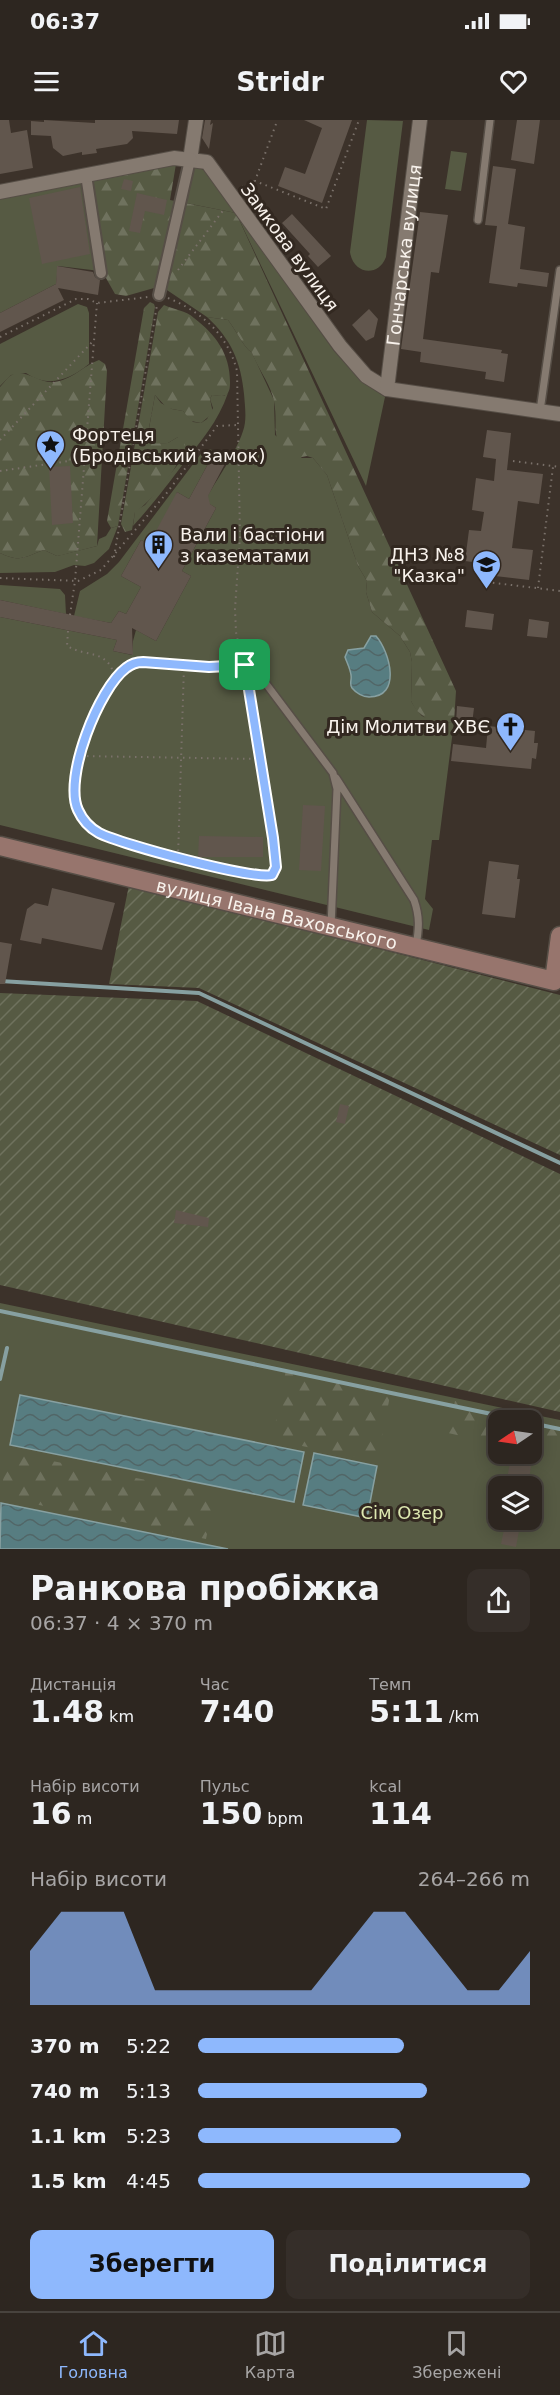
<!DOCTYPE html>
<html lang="uk">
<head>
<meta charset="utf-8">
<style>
	body { margin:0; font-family:"DejaVu Sans",sans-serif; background:#352e29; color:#f1f3f6; height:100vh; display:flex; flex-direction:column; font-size:22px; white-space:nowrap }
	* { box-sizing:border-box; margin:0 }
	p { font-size:20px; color:#a7a5a5 }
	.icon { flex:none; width:33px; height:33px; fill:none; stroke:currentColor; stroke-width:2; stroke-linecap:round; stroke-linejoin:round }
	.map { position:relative; height:1429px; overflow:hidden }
	.sheet { display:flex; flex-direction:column; background:#2d2620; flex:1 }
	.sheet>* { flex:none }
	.needle { width:39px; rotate:257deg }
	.tools { position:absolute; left:488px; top:1290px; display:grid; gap:12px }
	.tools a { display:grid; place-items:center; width:54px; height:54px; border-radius:12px; background:#2d2620; box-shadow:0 3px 15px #0003,0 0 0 2px #48433e; font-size:30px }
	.pin { position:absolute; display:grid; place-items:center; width:51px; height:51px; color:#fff; margin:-26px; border-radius:12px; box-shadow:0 3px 9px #0006 }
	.round { display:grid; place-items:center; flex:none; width:63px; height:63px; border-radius:12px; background:#352e29 }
	.head { display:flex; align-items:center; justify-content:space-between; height:102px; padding:0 30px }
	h1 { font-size:33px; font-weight:600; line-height:45px }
	.figures { display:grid; grid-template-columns:repeat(3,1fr); gap:9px; height:102px; padding:6px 30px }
	.figures div { display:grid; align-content:center }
	.figures b { font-size:30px; font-weight:600 }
	.figures small { font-size:16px; font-weight:400 }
	.figures p { font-size:16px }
	.chart { height:168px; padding:12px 30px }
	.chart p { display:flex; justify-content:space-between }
	.chart svg { width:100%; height:108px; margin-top:6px; fill:#8eb8fd; opacity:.7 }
	.cta { display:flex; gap:12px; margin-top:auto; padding:12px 30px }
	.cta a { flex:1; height:69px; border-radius:12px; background:#8eb8fd; color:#111; font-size:24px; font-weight:600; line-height:69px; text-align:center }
	.cta a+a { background:#352e29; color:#f1f3f6 }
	ul { padding:0 30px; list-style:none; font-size:20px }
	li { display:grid; grid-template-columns:96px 72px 1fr; align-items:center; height:45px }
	li i { height:15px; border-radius:8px; background:#8eb8fd }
	.status { display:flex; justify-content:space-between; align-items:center; height:42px; padding:0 30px; background:#2d2620; direction:ltr }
	.status svg { height:16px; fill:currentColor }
	header { display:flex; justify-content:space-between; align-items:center; height:78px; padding:0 30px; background:#2d2620; font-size:27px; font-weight:600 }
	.menu { display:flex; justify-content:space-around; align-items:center; height:84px; border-top:2px solid #48433e; background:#2d2620; font-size:16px; color:#a7a5a5 }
	.menu a { display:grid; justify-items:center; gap:3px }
	.menu .on { color:#8eb8fd }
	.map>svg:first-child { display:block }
	.green { fill:#565a43; fill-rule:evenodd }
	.forest { fill:url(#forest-firs) }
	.garden { fill:url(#garden-furrows) }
	.water { fill:url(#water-waves); stroke:#87a0a1; stroke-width:1.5 }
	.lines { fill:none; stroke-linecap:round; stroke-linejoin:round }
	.stream { stroke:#87a0a1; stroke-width:4 }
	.building { fill:#61564d }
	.service-casing { stroke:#564e46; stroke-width:10 }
	.pedestrian-casing { stroke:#564e46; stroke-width:14 }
	.minor-casing { stroke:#564e46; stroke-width:16 }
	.secondary-casing { stroke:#564e46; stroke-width:21 }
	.path { stroke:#7a716a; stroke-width:2; stroke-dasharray:1.5 4.5; stroke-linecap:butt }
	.service { stroke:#857a70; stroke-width:7 }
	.pedestrian { stroke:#857a70; stroke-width:10 }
	.minor { stroke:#857a70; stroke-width:14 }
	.secondary { stroke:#97756d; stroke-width:18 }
	.route-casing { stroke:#fff; stroke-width:12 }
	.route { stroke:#8eb8fd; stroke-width:8 }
	.labels { text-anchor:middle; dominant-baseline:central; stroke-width:6; stroke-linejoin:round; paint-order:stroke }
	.street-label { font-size:18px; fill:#f8f2ec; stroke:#322820 }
	.poi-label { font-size:18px; fill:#f8f2ec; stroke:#322820; text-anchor:start }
	.park-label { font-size:18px; fill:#dde8b0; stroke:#322820 }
</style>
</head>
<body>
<div class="status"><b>06:37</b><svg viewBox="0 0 49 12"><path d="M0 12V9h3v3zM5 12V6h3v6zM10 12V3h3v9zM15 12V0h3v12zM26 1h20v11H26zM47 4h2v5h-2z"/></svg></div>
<header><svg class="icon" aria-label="menu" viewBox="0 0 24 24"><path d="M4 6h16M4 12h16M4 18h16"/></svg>Stridr<svg class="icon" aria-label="heart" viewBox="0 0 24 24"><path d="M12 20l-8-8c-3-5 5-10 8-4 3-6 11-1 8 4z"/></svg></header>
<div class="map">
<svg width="560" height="1429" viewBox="0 0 560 1429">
	<defs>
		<pattern id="forest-firs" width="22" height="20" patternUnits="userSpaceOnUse" patternTransform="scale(1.5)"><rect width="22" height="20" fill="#565a43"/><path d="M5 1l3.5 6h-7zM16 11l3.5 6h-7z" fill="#6f725e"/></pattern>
		<pattern id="garden-furrows" width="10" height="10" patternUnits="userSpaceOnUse" patternTransform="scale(1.5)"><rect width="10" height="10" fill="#565a43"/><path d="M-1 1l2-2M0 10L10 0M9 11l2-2" fill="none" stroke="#6f725e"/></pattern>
		<pattern id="water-waves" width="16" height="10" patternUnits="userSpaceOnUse" patternTransform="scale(1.5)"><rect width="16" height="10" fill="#577d81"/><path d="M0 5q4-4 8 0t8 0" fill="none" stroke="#516667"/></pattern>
	</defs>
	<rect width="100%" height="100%" fill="#3c322a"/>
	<!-- green -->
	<path class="green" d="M367,0l36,1 -17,136c-8,21 -33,17 -36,-5z
		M451,31l16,2 -6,38 -16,-2z
		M194,47l11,3 129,181 28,31 23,15 -19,89 -130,-273 -50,-10z
		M87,61l13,90 -42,-5 -2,18 -56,29v-115z
		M78,184l9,3 2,6v51c-19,15 -40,25 -63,9l-15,2 -11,11v-42z
		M207,197l21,3c8,10 14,25 24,33l22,47 1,35 27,23h11l14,17 31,91 9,15 -1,11 6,20 28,24 10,16 2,10 -1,39 5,8 6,7 16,7 16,-1 -15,118h-7l-7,59 8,10 -4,21 -429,-105v-208l117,23 -4,11 19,4 1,-14 3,-11 20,11 35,-65 -9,-5 34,-63 -11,-7c11,-21 31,-48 38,-70 4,-11 2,-24 1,-37 -3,-32 -13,-55 -37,-77z
		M228,273c-10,29 -27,48 -45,71 -17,23 -31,41 -50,62l2,-15 10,-6 35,-43 -2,-25 -10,6 -22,2 9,-50 6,8 11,6 11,2 10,11 8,1 6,-4 6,-11 -3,-9 2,-4 12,1z
		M209,329l6,2 -26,48 -12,-7 -16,59 -20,-11 -20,36 20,11 -15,27 -7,-3 -8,12 -37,-7 6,-25 27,-17 12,-12 84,-111z
		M118,406l-9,23 -15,14 -9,3 -11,-1 -19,7 -55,1v-20c21,10 24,4 44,-3l13,6 40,-10 2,-7 7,-3 5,-8z
		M0,465l60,4 5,6 1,19 -66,-14z
		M0,1183l560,117v129h-560zM498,1300h33v34h-33zM498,1366h33v34h-33z"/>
	<!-- forest -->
	<path class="forest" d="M176,44l-6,36 66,13 220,478 -2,31 -16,1 -9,-2 -13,-11 -5,-9 1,-39 -2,-10 -10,-16 -28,-24 -6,-20 1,-11 -9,-15 -31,-91 -14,-17 -6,-2 -16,3c-23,-24 -12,-30 -17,-58 -3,-16 -16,-32 -22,-48 -10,-8 -16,-23 -24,-33l-21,-3 -46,-31 -35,10 -11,-2 -13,-23 -15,-90z
		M150,182l4,2 1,3 -37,219 -7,2 -4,-7 37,-213z
		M164,185c11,5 21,5 30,13 22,17 36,36 36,64 0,4 0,10 -4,13 -4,2 -10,0 -14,0l-2,4 3,14 -12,10 -10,-2 -8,-10 -16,-3 -12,-13 -9,49 22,-1 10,-6 7,2c3,19 -34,64 -50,73l-3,18 -7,2 -4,-8 37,-212z
		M99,240l6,4 2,7 -10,175 -35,9 -5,1 -13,-6c-20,7 -23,13 -44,3v-166c4,-4 6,-8 10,-11 13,-10 29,8 44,6 18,-2 29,-16 45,-22z
		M286,1250l105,21 -14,70 -105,-21z
		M455,1281l105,23v33l-29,-6v-31h-33v24l-50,-11z
		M8,1332l207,42 -9,45 -206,-42z"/>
	<!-- garden -->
	<path class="garden" d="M129,765l431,110v160l-361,-167 -90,-4z
		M0,873l197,8 363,173v238l-560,-127z"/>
	<!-- water -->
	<path class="water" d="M371,516h5c14,16 26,61 -7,61 -6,0 -13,-4 -17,-9 -3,-4 0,-8 -1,-13 -1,-7 -4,-12 -6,-18l3,-7 16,-2z
		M20,1275l284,57 -10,50 -284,-57z
		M314,1333l63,13 -10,52 -64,-13z
		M1,1383l227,46h-228z"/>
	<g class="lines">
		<!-- stream -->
		<path class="stream" d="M0,861l199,12 361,170
			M0,1191l520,109
			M0,1259l7,-31
			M531,1303l29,6"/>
	</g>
	<!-- building -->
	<path class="building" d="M0,0h9l2,13 16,-3 6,38 -33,6z
		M44,0l51,3v-3h84l-2,14 -45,-3 1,7 -6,6 -31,5 1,4 -15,2v-3l-19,4 -10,-8 -2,-12 -20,-1v-14l13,1z
		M205,0h6l-1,5 3,-2 -4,26 -7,-11z
		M304,0h48l-30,83 -44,-17 7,-19 20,7 17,-46z
		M517,0h23l-6,44 -23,-4z
		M493,46l23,3 -8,55 17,3 -5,42 29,4 -2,14 -29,-4 -1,4 -28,-4 8,-57 -12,-1z
		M124,59l9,2 -2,10 -10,-2z
		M80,67l10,67 -48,10 -13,-66z
		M137,73l30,7 -3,15 -19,-4 -5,22 -11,-2z
		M420,92l28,3 -9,58 -8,-1 -8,67 79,11 -1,3 7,1 -4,28 -19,-3 1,-7 -66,-10 1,-10 -20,-3z
		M292,94l39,42 -13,11 -10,-11 2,-2 -28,-31z
		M57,146l36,6 2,5 5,3 -2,15 -40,-7 6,12 -64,32v-19l56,-29z
		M369,189l9,10 -4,18 -8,4 -14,-16z
		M487,310l24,3 -4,37 36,4 -4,30 -21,-3 -6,47 21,2 -4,30 -34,-4 1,-11 -31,-4 4,-31 12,1 3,-19 -12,-2 4,-32 18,3 2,-22 -13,-2z
		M215,331l13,7 -20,38 2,8 6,4 -34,63 9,5 -35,65 -24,-13 1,27 -20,-4 4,-11 -117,-23v-17l111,23 8,-12 7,3 15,-27 -20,-11 20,-36 8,4 28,-52 12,7z
		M70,346l3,57 -21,2 -3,-58z
		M467,490l27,4 -2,16 -27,-3z
		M529,499l20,3 -2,16 -20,-2z
		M457,586l17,2 -2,16 -16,-1z
		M488,606l47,5 -1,12h4l-2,16 -4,-1 -1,11 -80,-8 2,-17 33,4z
		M303,685l22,1 -4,65 -22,-1z
		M199,716l64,1v20h-65z
		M489,741l30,4 -2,14h3l-5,39 -33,-4z
		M52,768l63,15 -13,47 -60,-12 -1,6 -21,-4 7,-31 8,-6 13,3z
		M0,822l12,2 -7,40h-5z
		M340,984l9,2 -4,18 -9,-2z
		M176,1090l33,8 -1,9 -34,-4z
		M510,1342l21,4 -3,20h-16l1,-6 -6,-1z
		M506,1400h15l-5,27 -15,-3z"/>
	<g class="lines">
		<defs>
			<path id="service" d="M478,100l12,-100
				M540,291l20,-141
				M245,545h7l81,108 4,16 -6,137
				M336,658l78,122c6,17 5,29 2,46"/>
			<path id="pedestrian" d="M86,55l15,98
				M159,175l31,-135"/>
			<g id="minor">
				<path d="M196,0l-6,40 17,2 133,184 26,30 21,13 173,25"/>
				<path d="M0,72l174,-34 16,2"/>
				<path id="s1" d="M387,269l33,-269"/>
			</g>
			<g id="secondary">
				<path id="s2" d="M0,726l554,135 6,-45"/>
			</g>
		</defs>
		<!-- service casing -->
		<use href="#service" class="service-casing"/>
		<!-- pedestrian casing -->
		<use href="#pedestrian" class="pedestrian-casing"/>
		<!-- minor casing -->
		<use href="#minor" class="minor-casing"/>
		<!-- secondary casing -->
		<use href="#secondary" class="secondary-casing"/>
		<!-- path -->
		<path class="path" d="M276,4l-21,57 71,28 33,-89
			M242,67l13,-6
			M178,150l47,-62
			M168,178c34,14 60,37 69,73l3,165 -5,73 1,23 5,24
			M0,217l76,-38h12l9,4 51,-6
			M0,320l94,-100
			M513,341l47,6
			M0,351l83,-12
			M114,437l43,-252
			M489,444l-2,18 73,9
			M0,458l78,3 23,-11 65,-76 51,-68 20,-1
			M538,468l15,-121
			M70,495l5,-34 22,-278
			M68,511l-1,15c20,12 41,2 48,32
			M236,546c-17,0 -34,1 -50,0 -18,-2 -38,-8 -55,-2 -20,9 -30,38 -38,56 -10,24 -27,68 -14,92 5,9 13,17 22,22 22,10 156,48 173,40l2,-10 -3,-26 -27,-165
			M81,636l177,3
			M178,737l6,-191"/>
		<!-- service -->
		<use href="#service" class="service"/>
		<!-- pedestrian -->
		<use href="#pedestrian" class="pedestrian"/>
		<!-- minor -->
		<use href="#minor" class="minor"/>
		<!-- secondary -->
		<use href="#secondary" class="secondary"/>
	</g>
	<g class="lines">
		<defs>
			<path id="route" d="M143,542l66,5 36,-2 28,173 3,29 -4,8c-19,5 -152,-31 -173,-42 -9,-5 -17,-14 -21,-23 -15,-32 21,-122 48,-142 5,-4 11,-6 17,-6z"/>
		</defs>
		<!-- route casing -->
		<use href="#route" class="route-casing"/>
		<!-- route -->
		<use href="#route" class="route"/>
	</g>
	<!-- icons -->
	<defs>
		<symbol id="sight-pin" viewBox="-11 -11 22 30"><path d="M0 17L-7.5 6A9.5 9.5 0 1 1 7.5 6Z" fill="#8eb8fd" stroke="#322820"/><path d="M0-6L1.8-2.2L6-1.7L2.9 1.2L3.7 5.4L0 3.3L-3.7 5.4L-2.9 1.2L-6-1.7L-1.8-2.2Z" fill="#111"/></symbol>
		<symbol id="building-pin" viewBox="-11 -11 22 30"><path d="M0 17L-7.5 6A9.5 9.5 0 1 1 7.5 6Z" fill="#8eb8fd" stroke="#322820"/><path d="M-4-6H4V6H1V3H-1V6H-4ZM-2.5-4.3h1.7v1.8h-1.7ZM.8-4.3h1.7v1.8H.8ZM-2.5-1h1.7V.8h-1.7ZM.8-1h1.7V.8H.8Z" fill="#111"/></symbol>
		<symbol id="school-pin" viewBox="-11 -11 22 30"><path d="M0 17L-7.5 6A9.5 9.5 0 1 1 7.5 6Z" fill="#8eb8fd" stroke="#322820"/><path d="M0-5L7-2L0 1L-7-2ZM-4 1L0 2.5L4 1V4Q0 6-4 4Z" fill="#111"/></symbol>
		<symbol id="church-pin" viewBox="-11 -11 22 30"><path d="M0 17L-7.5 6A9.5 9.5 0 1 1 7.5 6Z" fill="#8eb8fd" stroke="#322820"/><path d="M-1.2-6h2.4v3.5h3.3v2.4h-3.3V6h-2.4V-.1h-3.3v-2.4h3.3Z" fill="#111"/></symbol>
	</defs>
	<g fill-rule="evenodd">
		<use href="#sight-pin" x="34" y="308" width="33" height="45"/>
		<use href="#building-pin" x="142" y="408" width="33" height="45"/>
		<use href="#school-pin" x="470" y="428" width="33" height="45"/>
		<use href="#church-pin" x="494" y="590" width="33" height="45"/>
	</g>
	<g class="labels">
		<!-- street labels -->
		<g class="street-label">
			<text transform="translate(290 127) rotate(54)">Замкова вулиця</text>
			<text stroke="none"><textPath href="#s1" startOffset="135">Гончарська вулиця</textPath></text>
			<text stroke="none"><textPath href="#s2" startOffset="285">вулиця Івана Ваховського</textPath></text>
		</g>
		<!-- poi labels -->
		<g class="poi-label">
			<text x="72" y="314">Фортеця<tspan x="72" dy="21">(Бродівський замок)</tspan></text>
			<text x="180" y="414">Вали і бастіони<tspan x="180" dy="21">з казематами</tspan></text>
			<text x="465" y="434" text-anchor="end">ДНЗ №8<tspan x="465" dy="21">"Казка"</tspan></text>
			<text x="490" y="606" text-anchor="end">Дім Молитви ХВЄ</text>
		</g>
		<!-- park labels -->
		<g class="park-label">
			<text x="402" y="1392">Сім Озер</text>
		</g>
	</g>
</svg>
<div class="tools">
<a><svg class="needle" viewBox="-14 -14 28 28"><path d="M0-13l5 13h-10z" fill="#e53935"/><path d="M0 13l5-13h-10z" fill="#a7a5a5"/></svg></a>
<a><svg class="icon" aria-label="layers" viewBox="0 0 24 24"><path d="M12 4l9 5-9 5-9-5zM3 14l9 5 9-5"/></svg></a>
</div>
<div class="pin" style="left:245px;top:545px;background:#1e9e55"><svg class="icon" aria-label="arrive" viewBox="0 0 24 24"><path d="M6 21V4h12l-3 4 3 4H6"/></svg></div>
</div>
<section class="sheet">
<div class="head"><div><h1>Ранкова пробіжка</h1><p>06:37 · 4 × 370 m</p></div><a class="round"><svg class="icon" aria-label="share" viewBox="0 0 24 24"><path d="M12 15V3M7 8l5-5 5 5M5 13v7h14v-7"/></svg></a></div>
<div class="figures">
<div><p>Дистанція</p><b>1.48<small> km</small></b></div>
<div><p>Час</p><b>7:40</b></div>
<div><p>Темп</p><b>5:11<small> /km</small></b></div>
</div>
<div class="figures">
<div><p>Набір висоти</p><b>16<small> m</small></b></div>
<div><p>Пульс</p><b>150<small> bpm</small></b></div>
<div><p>kcal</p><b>114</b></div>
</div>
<div class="chart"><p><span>Набір висоти</span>264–266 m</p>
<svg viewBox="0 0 160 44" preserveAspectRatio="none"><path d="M0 44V22L10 6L20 6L30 6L40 38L50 38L60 38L70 38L80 38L90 38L100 22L110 6L120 6L130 22L140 38L150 38L160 22V44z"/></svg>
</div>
<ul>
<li><b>370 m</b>5:22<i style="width:62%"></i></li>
<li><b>740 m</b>5:13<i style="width:69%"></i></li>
<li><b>1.1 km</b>5:23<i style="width:61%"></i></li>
<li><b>1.5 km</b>4:45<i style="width:100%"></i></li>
</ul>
<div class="cta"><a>Зберегти</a><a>Поділитися</a></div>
</section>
<nav class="menu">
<a class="on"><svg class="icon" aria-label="home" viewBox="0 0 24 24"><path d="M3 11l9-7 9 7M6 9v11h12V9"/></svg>Головна</a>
<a><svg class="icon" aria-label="map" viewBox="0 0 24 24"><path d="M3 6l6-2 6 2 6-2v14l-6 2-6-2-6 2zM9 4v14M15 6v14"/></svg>Карта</a>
<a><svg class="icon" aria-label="saved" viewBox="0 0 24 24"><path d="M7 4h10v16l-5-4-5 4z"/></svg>Збережені</a>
</nav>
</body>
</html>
